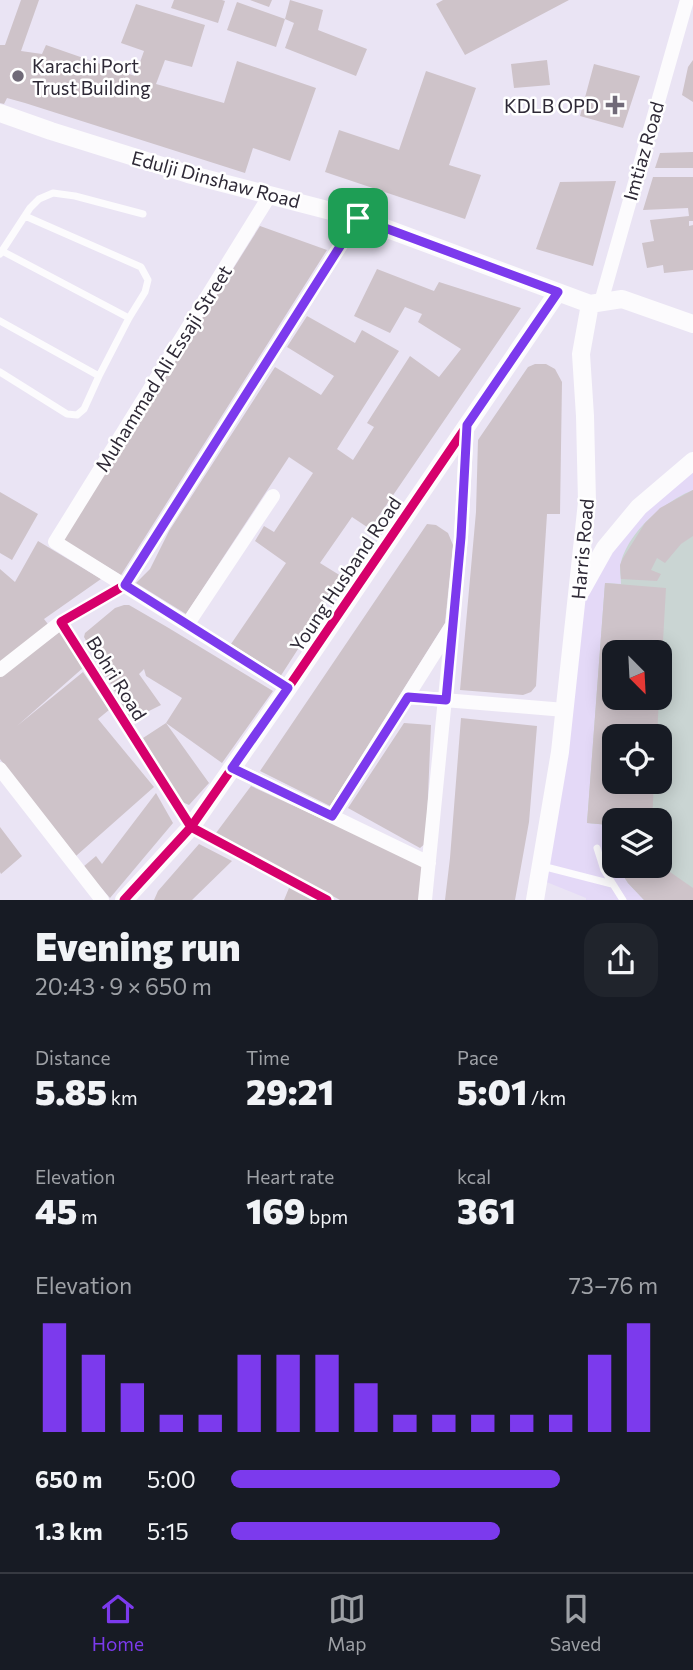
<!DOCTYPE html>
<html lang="en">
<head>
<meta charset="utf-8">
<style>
	body { margin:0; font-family:Commissioner,sans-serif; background:#20242c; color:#f1f3f6; height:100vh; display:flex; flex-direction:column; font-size:26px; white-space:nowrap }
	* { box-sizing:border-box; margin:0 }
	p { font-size:23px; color:#9ea1a6 }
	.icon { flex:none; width:38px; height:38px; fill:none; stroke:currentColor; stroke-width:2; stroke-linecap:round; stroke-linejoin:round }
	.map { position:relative; height:900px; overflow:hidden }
	.details { display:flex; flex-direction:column; background:#171b24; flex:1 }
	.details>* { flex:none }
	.needle { width:46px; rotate:156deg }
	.fabs { position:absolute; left:602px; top:640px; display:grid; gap:14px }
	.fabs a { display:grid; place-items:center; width:70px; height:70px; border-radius:14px; background:#171b24; box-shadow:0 4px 18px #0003; font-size:35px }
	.pin { position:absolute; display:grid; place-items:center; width:60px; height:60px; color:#fff; margin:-30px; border-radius:14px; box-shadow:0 4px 10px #0006 }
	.round { display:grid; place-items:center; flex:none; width:74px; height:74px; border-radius:21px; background:#20242c }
	.summary { display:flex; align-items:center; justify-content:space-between; height:119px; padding:0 35px }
	h1 { font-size:38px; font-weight:800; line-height:52px }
	.figures { display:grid; grid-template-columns:repeat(3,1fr); gap:10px; height:119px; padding:7px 35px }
	.figures div { display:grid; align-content:center }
	.figures b { font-size:35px; font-weight:800 }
	.figures small { font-size:19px; font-weight:400 }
	.figures p { font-size:19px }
	.chart { height:196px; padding:14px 35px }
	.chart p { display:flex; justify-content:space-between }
	.chart svg { width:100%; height:126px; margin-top:7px; stroke:#7c3aed; stroke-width:6 }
	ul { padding:0 35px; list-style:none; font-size:23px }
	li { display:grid; grid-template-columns:112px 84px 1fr; align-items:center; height:52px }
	li i { height:18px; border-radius:9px; background:#7c3aed }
	.menu { display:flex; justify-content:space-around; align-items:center; height:98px; border-top:2px solid #363941; background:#171b24; font-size:19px; color:#9ea1a6 }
	.menu a { display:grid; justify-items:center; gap:4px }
	.menu .selected { color:#7c3aed }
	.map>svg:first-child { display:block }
	.built { fill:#e4d9f7; fill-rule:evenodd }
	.green { fill:#cad5d3; fill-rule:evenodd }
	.building { fill:#cec3c9 }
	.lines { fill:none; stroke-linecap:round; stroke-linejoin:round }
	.service { stroke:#fcfbfd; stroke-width:7 }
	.minor { stroke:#fcfbfd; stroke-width:14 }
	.tertiary { stroke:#fcfbfd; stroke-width:18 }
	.cycleway-casing { stroke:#fff; stroke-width:13 }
	.cycleway { stroke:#d6006c; stroke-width:9 }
	.route-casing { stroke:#fff; stroke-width:14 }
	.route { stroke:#7c3aed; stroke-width:9 }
	.poi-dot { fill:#706a78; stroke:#fff; stroke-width:2.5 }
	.labels { text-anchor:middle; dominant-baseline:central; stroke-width:5; stroke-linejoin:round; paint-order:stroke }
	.poi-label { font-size:19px; fill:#2e2936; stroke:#fff; text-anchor:start }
	.street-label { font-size:19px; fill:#2e2936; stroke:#fff }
</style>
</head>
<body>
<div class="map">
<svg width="693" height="900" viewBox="0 0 693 900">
	<rect width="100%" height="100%" fill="#eae4f4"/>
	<!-- built -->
	<path class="built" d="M693,462v438h-107v-2l-47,-19 39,-282 27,-49zM614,653h46v45h-46zM614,737h46v45h-46zM614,821h46v45h-46z"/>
	<!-- green -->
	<path class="green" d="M693,490v410h-49l-16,-17 -11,-17h43v-45h-46v39l-6,-17 1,-18 -22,-2 18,-240 16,1c0,-7 -2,-15 0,-22 9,-32 43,-60 72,-72zM614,653h46v45h-46zM614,737h46v45h-46z"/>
	<!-- building -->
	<path class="building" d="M21,0h18l-18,51 21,3 4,-9 89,31 9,-25 -23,-8 15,-39 69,21 -13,42 -27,-7 -9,24 68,19 13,-42 79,27 -26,73 -37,-13 -8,25 -220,-70 -18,-5 -3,6 -4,-1v-58h5z
		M174,0h48l3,1 -7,22 -47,-15z
		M250,0h22l-3,7z
		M290,0l33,10 -5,20 49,19 -11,27 -71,-28 9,-25 -9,-4 -9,28 -49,-17 10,-28 48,17z
		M443,0h126l-104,55 -29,-51z
		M547,60l3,25 -36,3 -3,-24z
		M693,60v42l-11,-7 6,-28z
		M594,64l46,12 -17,52 -43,-12z
		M426,71l50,17 -27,77 32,10 -16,44 -140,-47 14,-42 60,20z
		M693,152v16h-38l5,-15z
		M653,177h40v44h-4v5l4,-1v45l-29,3 -1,-8 -16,3 -5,-25 12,-2 -4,-21 39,-4 -1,-8 -45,2z
		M616,181l-23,85 -57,-17 24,-67z
		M260,226l67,24 -206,325 -58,-35z
		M377,269l57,22 5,-9 82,26 -151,221 -18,-12 -32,46 21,13 -36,53 4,3 -29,45 -49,-33 55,-81 -31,-22 9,-15 10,6 39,-59 -24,-16 -103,157 -50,-31 14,-14 19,-38 106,-164 46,28 13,-19 -47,-29 20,-31 48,27 7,-13 37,21 -62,98 16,11 21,-33 -7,-4 43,-67 29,21 22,-28 -43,-27 4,-8 -17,-7 -15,26 -36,-17z
		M535,364h11l9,5 7,13 -2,132h-13l-11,172 -5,6 -8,3 -63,-5 16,-178 2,-72 50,-73z
		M693,490v46l-12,8 -16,19 -8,-5 -6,12 10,4 -4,7 -36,-2 -1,-14 3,-7 22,-35 15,-15z
		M0,492l38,22 -26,46 -12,-7z
		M427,524l9,1 12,8 5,12 -8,78 -115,183 -70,-35z
		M38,541l63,38 -57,40 7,9 -51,41v-100l15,13z
		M605,583l61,5 -4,71h-2v-6h-46v45h45l-2,39h-43v45h40l-2,39h-38v39l-6,-17 1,-18 -22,-2z
		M124,605h5l38,22 106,64 -51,72 -56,-40 16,-25 -36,-22 -2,-7 -5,5 22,31 -30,15 -47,-83 1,-4 30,-25z
		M62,630l22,37 -67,59 66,-54 26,38 -11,9 56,68 -78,69 -76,-97v-82z
		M461,718l76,8 -8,96 -14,78h-70l5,-42z
		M166,723l43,60 -20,22 -9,-4 -37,-63z
		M404,723l27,2 -5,118 -6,5 -72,-40z
		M251,786l180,83 -7,31h-84l-124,-67z
		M156,793l17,30 -63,75 -27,-31 13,-11 6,8z
		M0,827l22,29 -21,18 -1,-2z
		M199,844l33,17 -40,39h-38l4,-9z
		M660,860l10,12 23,16v12h-49l-16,-17 -11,-17h43z
		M289,888l23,12h-28z"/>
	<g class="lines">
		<!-- service -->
		<path class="service" d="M2,251l127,67
			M0,254l30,-46 9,-9 14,-6 22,3 68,18
			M0,321l99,55 30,-58 16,-26 3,-12 -7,-13 -116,-51
			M0,372l67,42 10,1 7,-6 15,-33
			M597,848l7,22 19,30
			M542,866l70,18"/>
		<!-- minor -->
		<path class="minor" d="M270,195l-215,347 233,146
			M601,302l86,-302
			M187,625l86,-129
			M0,670l61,-48
			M408,697l157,13
			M232,768l197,95
			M0,769l102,131
			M332,816l119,-189
			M327,900l-136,-73 -130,-205 64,-37 233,-367
			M425,900l36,-363 6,-111"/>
		<!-- tertiary -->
		<path class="tertiary" d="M0,113l51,18 137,43 170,44 232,86
			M581,591l24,-43 34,-41 54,-46
			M124,900l67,-73 97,-139 270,-396
			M535,900l25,-148 27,-250 -2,-86 -4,-62 9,-50 32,-5 71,25"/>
		<defs>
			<path id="cycleway" d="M124,900l67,-73 97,-139 270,-396
				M327,900l-136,-73 -130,-205 64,-37 233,-367"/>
		</defs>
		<!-- cycleway casing -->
		<use href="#cycleway" class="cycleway-casing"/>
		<!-- cycleway -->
		<use href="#cycleway" class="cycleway"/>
	</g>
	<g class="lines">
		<defs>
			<path id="route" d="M358,218l200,74 -91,133 -6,112 -15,163 -38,-3 -76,119 -100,-48 56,-80 -163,-103z"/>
		</defs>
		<!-- route casing -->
		<use href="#route" class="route-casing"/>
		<!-- route -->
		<use href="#route" class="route"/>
	</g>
	<!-- markers -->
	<g class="poi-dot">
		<circle cx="18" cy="76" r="7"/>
		<path d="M611.5 94.5h7v7h7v7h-7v7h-7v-7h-7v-7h7z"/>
	</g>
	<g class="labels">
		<!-- poi labels -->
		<g class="poi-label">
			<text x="32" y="65">Karachi Port<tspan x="32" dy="22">Trust Building</tspan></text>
			<text x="599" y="105" text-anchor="end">KDLB OPD</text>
		</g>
		<!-- street labels -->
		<g class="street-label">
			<text transform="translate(643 151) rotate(-74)">Imtiaz Road</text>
			<text transform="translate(216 179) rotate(15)">Edulji Dinshaw Road</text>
			<text transform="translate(163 368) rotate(-58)">Muhammad Ali Essaji Street</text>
			<text transform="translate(582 549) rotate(-85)">Harris Road</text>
			<text transform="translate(345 574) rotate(-56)">Young Husband Road</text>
			<text transform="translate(117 678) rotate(58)">Bohri Road</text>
		</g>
	</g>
</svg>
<div class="fabs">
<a><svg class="needle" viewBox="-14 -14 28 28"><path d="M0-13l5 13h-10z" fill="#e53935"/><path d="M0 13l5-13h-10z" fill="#9ea1a6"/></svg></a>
<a><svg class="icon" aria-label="locate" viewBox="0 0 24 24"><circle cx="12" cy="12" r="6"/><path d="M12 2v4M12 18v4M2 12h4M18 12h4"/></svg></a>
<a><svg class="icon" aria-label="layers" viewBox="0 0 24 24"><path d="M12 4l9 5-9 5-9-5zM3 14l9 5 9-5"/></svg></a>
</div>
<div class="pin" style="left:358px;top:218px;background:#1e9e55"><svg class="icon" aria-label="arrive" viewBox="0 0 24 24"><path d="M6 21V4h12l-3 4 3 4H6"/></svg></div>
</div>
<section class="details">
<div class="summary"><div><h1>Evening run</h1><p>20:43 · 9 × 650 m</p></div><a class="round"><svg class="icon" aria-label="share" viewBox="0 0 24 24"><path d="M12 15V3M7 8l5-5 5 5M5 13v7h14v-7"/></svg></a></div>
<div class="figures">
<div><p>Distance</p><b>5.85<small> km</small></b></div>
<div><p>Time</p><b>29:21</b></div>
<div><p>Pace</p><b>5:01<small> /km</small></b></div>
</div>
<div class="figures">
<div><p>Elevation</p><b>45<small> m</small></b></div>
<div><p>Heart rate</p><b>169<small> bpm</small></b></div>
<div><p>kcal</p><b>361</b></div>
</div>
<div class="chart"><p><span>Elevation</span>73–76 m</p>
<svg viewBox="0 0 160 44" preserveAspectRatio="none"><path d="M5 44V6M15 44V17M25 44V27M35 44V38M45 44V38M55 44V17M65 44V17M75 44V17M85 44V27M95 44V38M105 44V38M115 44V38M125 44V38M135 44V38M145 44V17M155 44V6"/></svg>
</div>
<ul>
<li><b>650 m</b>5:00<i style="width:77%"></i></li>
<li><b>1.3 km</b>5:15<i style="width:63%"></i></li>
</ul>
</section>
<nav class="menu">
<a class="selected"><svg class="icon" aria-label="home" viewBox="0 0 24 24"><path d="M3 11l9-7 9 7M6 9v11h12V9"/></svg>Home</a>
<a><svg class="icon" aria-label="map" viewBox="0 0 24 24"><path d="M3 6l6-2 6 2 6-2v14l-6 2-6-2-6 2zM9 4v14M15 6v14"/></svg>Map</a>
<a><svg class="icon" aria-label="saved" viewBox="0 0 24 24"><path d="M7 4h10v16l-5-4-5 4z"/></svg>Saved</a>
</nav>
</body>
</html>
